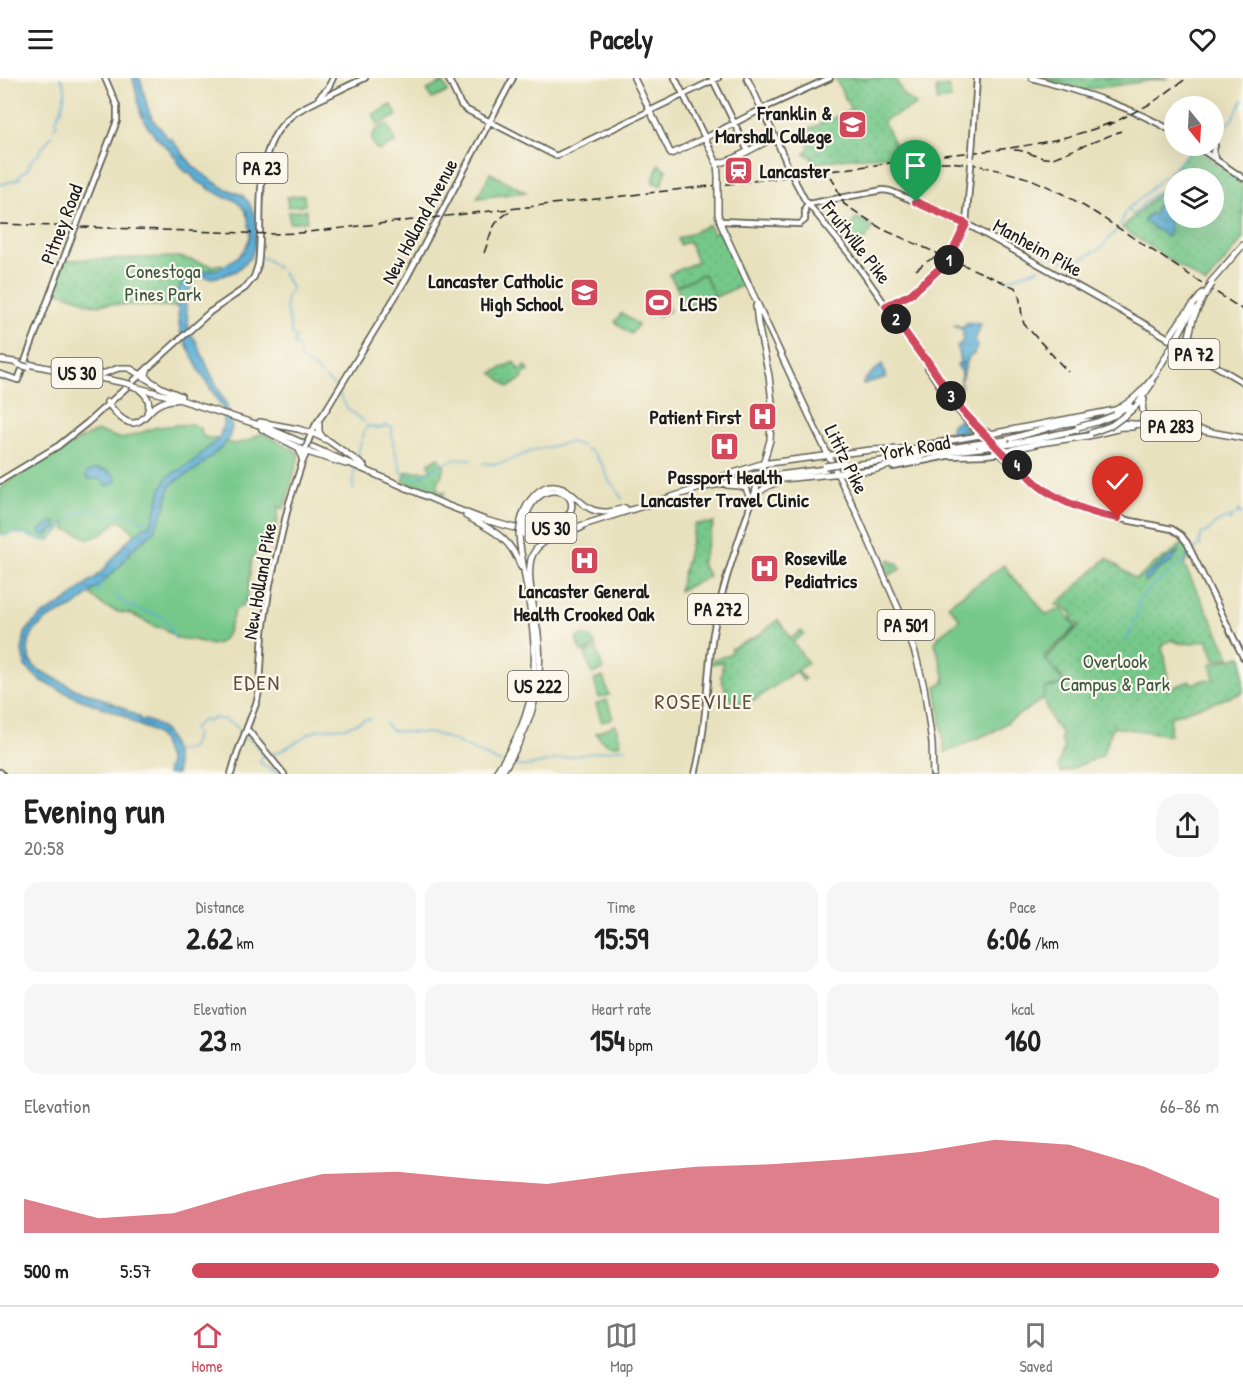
<!DOCTYPE html>
<html lang="en">
<head>
<meta charset="utf-8">
<style>
	body { margin:0; font-family:"Patrick Hand",sans-serif; background:#f6f6f6; color:#222; height:100vh; display:flex; flex-direction:column; font-size:22px; white-space:nowrap }
	* { box-sizing:border-box; margin:0 }
	p { font-size:20px; color:#767676 }
	.icon { flex:none; width:33px; height:33px; fill:none; stroke:currentColor; stroke-width:2; stroke-linecap:round; stroke-linejoin:round }
	.map { position:relative; height:696px; overflow:hidden }
	.sheet { display:flex; flex-direction:column; background:#fff; flex:1 }
	.sheet>* { flex:none }
	.needle { width:39px; rotate:162deg }
	.controls { position:absolute; left:1164px; top:18px; display:grid; gap:12px }
	.controls a { display:grid; place-items:center; width:60px; height:60px; border-radius:50%; background:#fff; box-shadow:0 6px 24px #0002; font-size:30px }
	.pin { position:absolute; display:grid; place-items:center; width:51px; height:51px; color:#fff; margin:-62px -26px; border-radius:50% 50% 50% 0; rotate:-45deg; box-shadow:0 0 6px #0007 }
	.pin .icon { rotate:45deg }
	.km { position:absolute; width:30px; height:30px; margin:-15px; border-radius:50%; background:#222; color:#fff; font-size:16px; line-height:30px; text-align:center }
	.round { display:grid; place-items:center; flex:none; width:63px; height:63px; border-radius:24px; background:#f6f6f6 }
	.headline { display:flex; align-items:center; justify-content:space-between; height:102px; padding:0 24px }
	h1 { font-size:33px; font-weight:800; line-height:45px }
	.stats { display:grid; grid-template-columns:repeat(3,1fr); gap:9px; height:102px; padding:6px 24px }
	.stats div { display:grid; align-content:center; border-radius:15px; background:#f6f6f6; text-align:center }
	.stats b { font-size:30px; font-weight:800 }
	.stats small { font-size:16px; font-weight:400 }
	.stats p { font-size:16px }
	.chart { height:168px; padding:12px 24px }
	.chart p { display:flex; justify-content:space-between }
	.chart svg { width:100%; height:108px; margin-top:6px; fill:#d1495b; opacity:.7 }
	ul { padding:0 24px; list-style:none; font-size:20px }
	li { display:grid; grid-template-columns:96px 72px 1fr; align-items:center; height:45px }
	li i { height:15px; border-radius:8px; background:#d1495b }
	header { display:flex; justify-content:space-between; align-items:center; height:78px; padding:0 24px; background:#fff; font-size:27px; font-weight:800 }
	.dock { display:flex; justify-content:space-around; align-items:center; height:84px; border-top:2px solid #e0e0e0; background:#fff; font-size:16px; color:#767676 }
	.dock a { display:grid; justify-items:center; gap:3px }
	.dock .current { color:#d1495b }
	.map>svg:first-child { display:block }
	.grass { fill:#76c88a; stroke:#497253; stroke-width:1.5 }
	.cemetery { fill:url(#cemetery-stones); stroke:#497253; stroke-width:1.5 }
	.park { fill:url(#park-dots); stroke:#497253; stroke-width:1.5; fill-rule:evenodd }
	.water { fill:url(#water-ripples); stroke:#3b6478; stroke-width:1.5 }
	.lines { fill:none; stroke-linecap:round; stroke-linejoin:round }
	.stream { stroke:#5aadd5; stroke-width:1.5 }
	.major-casing { stroke:#636155; stroke-width:8 }
	.highway-casing { stroke:#636155; stroke-width:8 }
	.major { stroke:#fff; stroke-width:4.5 }
	.highway { stroke:#fff; stroke-width:5 }
	.rail { stroke:#1c1c1c; stroke-width:1.5; stroke-dasharray:9 4.5; stroke-linecap:butt }
	.major-bridge-casing { stroke:#636155; stroke-width:8; stroke-linecap:butt }
	.highway-bridge-casing { stroke:#636155; stroke-width:8; stroke-linecap:butt }
	.major-bridge { stroke:#fff; stroke-width:4.5 }
	.highway-bridge { stroke:#fff; stroke-width:5 }
	.route-casing { stroke:#fff; stroke-width:12 }
	.route { stroke:#d1495b; stroke-width:8 }
	.labels { text-anchor:middle; dominant-baseline:central; stroke-width:4.5; stroke-linejoin:round; paint-order:stroke }
	.shield { fill:#fbf7ec; stroke:#5f5e5a; stroke-width:1.5 }
	.shield-label { font-size:18px; font-weight:bold; fill:#1c1c1c }
	.poi-label { font-size:20px; font-weight:bold; fill:#1c1c1c; stroke:#fbf7ec; text-anchor:end }
	.street-label { font-size:20px; fill:#1c1c1c; stroke:#fbf7ec }
	.park-label { font-size:20px; fill:#3c5842; stroke:#fbf7ec }
	.quarter-label { font-size:22px; letter-spacing:1.5px; fill:#61513c; stroke:#fbf7ec }
</style>
</head>
<body>
<header><svg class="icon" aria-label="menu" viewBox="0 0 24 24"><path d="M4 6h16M4 12h16M4 18h16"/></svg>Pacely<svg class="icon" aria-label="heart" viewBox="0 0 24 24"><path d="M12 20l-8-8c-3-5 5-10 8-4 3-6 11-1 8 4z"/></svg></header>
<div class="map">
<svg width="1243" height="696" viewBox="0 0 1243 696">
	<defs>
		<pattern id="cemetery-stones" width="16" height="16" patternUnits="userSpaceOnUse" patternTransform="scale(1.5)"><rect width="16" height="16" fill="#76c88a"/><path d="M2 7V4a2 2 0 0 1 4 0v3zM10 15v-3a2 2 0 0 1 4 0v3z" fill="#66ab76"/></pattern>
		<pattern id="park-dots" width="8" height="8" patternUnits="userSpaceOnUse" patternTransform="scale(1.5)"><rect width="8" height="8" fill="#76c88a"/><path d="M2 2h.1M6 6h.1" fill="none" stroke="#66ab76" stroke-width="1.8" stroke-linecap="round"/></pattern>
		<pattern id="water-ripples" width="26" height="14" patternUnits="userSpaceOnUse" patternTransform="scale(1.5)"><rect width="26" height="14" fill="#5aadd5"/><path d="M2 4q2-2 4 0t4 0M15 11q2-2 4 0t4 0" fill="none" stroke="#4a8cac"/></pattern>
	</defs>
	<rect width="100%" height="100%" fill="#fbf7ec"/>
	<filter id="ink" filterUnits="userSpaceOnUse"><feTurbulence type="fractalNoise" baseFrequency=".0167" numOctaves="2"/><feDisplacementMap in="SourceGraphic" scale="12" xChannelSelector="R" yChannelSelector="G"/><feConvolveMatrix kernelMatrix="1 2 1 2 8 2 1 2 1" color-interpolation-filters="sRGB"/></filter>
	<filter id="wash" filterUnits="userSpaceOnUse"><feTurbulence type="fractalNoise" baseFrequency=".008" numOctaves="4" result="noise"/><feDisplacementMap in="SourceGraphic" scale="24" xChannelSelector="R" yChannelSelector="G"/><feGaussianBlur stdDeviation="1.35" result="paint"/><feColorMatrix in="noise" values="0 0 0 0 0 0 0 0 0 0 0 0 0 0 0 0 0 1.4 0 .05"/><feComposite in="paint" operator="in"/></filter>
	<g filter="url(#wash)">
		<rect width="100%" height="100%" fill="#e8e1be"/>
		<!-- grass -->
		<path class="grass" d="M443,4l5,10 -16,7 -5,-9z
			M392,27l5,11 -19,9 -5,-11z
			M385,47h3l8,17 -1,1 -16,8c-13,-11 -7,-20 6,-26z
			M304,117l1,10 -17,2 -1,-10z
			M306,132l1,11 -17,2 -2,-11z
			M856,140h2l15,9c-7,14 -13,20 -26,8l-6,5 -6,-8v-3l10,-7 2,2 1,7z
			M704,196l10,22 -29,12 -9,-22z
			M661,213l9,20 -12,5 -2,-2 -7,-18z
			M622,235l16,12 -7,9 -16,-12z
			M191,346l9,4 4,9 19,3 10,4 14,-3 15,-8 33,17 3,3v6l-14,50 -6,-2 -1,24 -5,8 -11,8 -9,11 -5,41 -5,7 -7,4 -8,25 -7,7 -8,3 -18,-5 -17,-2 -14,-10 -7,-1 -25,-13 -13,-2 -14,-6 -10,-8 -6,-8 52,-51 -15,-16 -4,-2 -5,1 -14,12 -13,5 -12,-6 -11,-3 -2,-8 -2,2c0,6 -9,13 -14,17l-18,-4 -1,-2c-6,-2 -11,-1 -17,-3l-5,3 -7,-1v-45l14,-11 72,-42 12,-5 24,8 35,-12z
			M1004,487l11,16 14,11 16,22 18,-5 13,18 -32,29 1,2 34,-32 -14,55 -12,-13 9,13v2l-17,6 -2,10 -49,32 -49,22 -9,-67 8,-3v-8l-9,-32 4,-7 21,-17 -12,-14z
			M582,558c9,0 11,2 14,10l-13,6h-2l-5,-14z
			M597,571l6,21 -11,4 -7,-21z
			M603,599l6,18 -10,3 -5,-18z
			M607,622l6,18 -11,4 -6,-18z
			M614,647h2l5,19c-12,3 -19,-1 -25,-11z"/>
		<!-- cemetery -->
		<path class="cemetery" d="M659,86l4,4 4,2 -6,16 -9,-4z
			M891,481l1,2 6,2 3,6 -12,6 -4,-9 2,-1v-4z"/>
		<!-- park -->
		<path class="park" d="M835,0h60l9,18 13,9 -34,16 13,26 1,7c-11,4 -23,2 -34,3 -17,0 -33,4 -49,7v-3l-3,-2 1,-2 -7,-3 4,-7 -6,-15 48,-22z
			M1040,0h129l-79,11 -4,2z
			M949,8l2,13 -14,2 -1,-13z
			M1194,69l49,34v58l-37,45 -84,-56 42,-40 4,-1 1,-14zM1174,100h40v40h-40z
			M490,95l36,19 -49,6z
			M709,147l4,8 8,-3 25,54 -31,13 -11,-23 -28,12 -7,-12 28,-12 -8,-21 -9,4 -2,-6z
			M180,179l33,9 8,-2 6,5 -36,11 -8,27 -77,-3 -11,1 -9,-2 -3,-3 -30,-10 10,-30z
			M514,284l5,8 7,-4 3,5 -7,4 1,3 -14,9 -17,-14z
			M439,379l6,11 -6,12 -2,11 8,1 -2,6 -40,-17 3,-9 23,-1 1,-1 -1,-7z
			M714,445l-13,41 8,12 -30,15 16,-67z
			M1182,466h4l5,10 -7,11 46,92 -15,3 -8,-20c-12,2 -24,7 -35,0l-7,3 -3,4 5,20 1,22 22,-8 1,3 16,-5 1,1 6,-1 -4,-15 31,-8 2,4v33l-72,23 -1,19 -57,-8 -11,29 -41,17 -3,-7 6,-18 -3,-7v-9l-8,-9 -10,-24 2,-10 15,-4 5,-4 -20,-22 35,-34 -8,-3v-9l-10,-7 -6,-1 51,-47 28,21 6,-3 14,-13 13,-7z
			M778,542l13,18 10,-7 3,3 -11,8 15,21 -10,7 7,9 -2,2 -7,-10 -40,28 -22,6 -4,-8h-2l-7,-19 2,-16 -12,2 1,-4 16,-5 4,-4 -1,-2 28,-14z"/>
		<!-- water -->
		<path class="water" d="M133,0h7c4,12 5,26 11,38 4,9 12,13 16,22h3l24,29 17,13 11,7 20,8 7,8 7,16 -1,27 -4,11 -15,14 -14,5 -11,2 -8,-1 -6,2 -6,7 -6,15 5,32 6,8 14,31 17,34 5,22 -3,10 -6,8 -25,22 -25,15 -4,7 -4,18 -11,23 -20,17 -14,18 -35,32 -12,9 -24,11 -15,12 -5,12 -1,8 2,10 4,6 7,5 36,19 12,3 35,15 6,4 9,5v2c30,4 37,27 38,55h-10v-4l2,-7 -8,-24 -7,-7 -18,-8 -15,-10 -42,-15 -39,-19 -15,-14 -3,-15 3,-18 9,-11 9,-7 26,-16 18,-16 8,-5 11,-11 23,-28 14,-11 6,-2 4,-6 8,-31 7,-13 23,-13 28,-25 5,-14 -1,-15 -23,-37 -20,-41 -3,-29 1,-10 3,-8 11,-11 7,-3 5,1 15,-2 21,-14 6,-8 4,-10v-5l-2,-14 -3,-8 -6,-6 -6,-5 -7,-1 -17,-9 -3,-3 -10,-5 -6,-8 -4,-1 -5,-6 -9,-13 -16,-16 -5,-7 -2,-1 -8,-14z
			M1166,118l5,2c-7,15 1,23 -2,37l-3,2 -4,-5 -8,-3 -3,-5 -6,-1 -1,-3 6,-7 3,2 2,-1 1,-7z
			M967,244l2,3 2,-3 6,2h4l-6,17v2l3,2 -5,10 -4,1c-3,14 -9,16 -8,33v-18l-4,-6 1,-2 5,1 1,-1 -4,-1 -3,-16 6,-5v-11l-9,-4 1,-1 8,2z
			M882,286l4,14 -20,5 -3,2v-2c4,-8 13,-12 19,-19z
			M959,341l10,13 -19,1 2,-8z
			M96,391c9,0 19,1 20,12l-3,2 -7,3 -5,-7h-12l-3,-2 1,-5z
			M51,444l5,1 1,5 -8,4v2l-3,2 -6,-3 -1,-2z
			M1179,473l-7,11 -16,9 -6,8 -5,3 -1,-4c10,-11 23,-18 35,-27z"/>
		<g class="lines">
			<!-- stream -->
			<path class="stream" d="M53,51l1,-2 3,-2 -1,-4 3,-9 3,-2c0,-12 8,-20 -2,-32
				M1214,59l18,-17 11,-20
				M0,107l19,-6 1,-4 8,-6 3,-8 8,-7 1,-3 12,-16
				M1129,131l3,6c11,-10 22,-24 36,-28l2,-13
				M1120,148l6,-16 13,-10 24,-23 3,-1 4,-3 23,-26
				M1098,173l20,-22
				M261,179l5,2 13,10
				M1047,180l2,-4 17,8 9,1 20,-12
				M282,194l9,15v4
				M1007,202l33,-12
				M289,214c-7,14 -1,20 1,33 1,3 1,7 2,10l4,3 -2,6 5,5 2,7 -1,3 16,11 5,5
				M325,300l11,10
				M339,316l8,14 17,14
				M367,347l3,2h4l1,1h7l3,-3 1,2 3,-1 3,1c-1,15 4,29 9,41l-1,2 4,4h4l5,4c7,0 8,-2 13,-5 12,-6 29,-18 46,-13
				M361,363l6,-15
				M585,370l12,8 -1,2 6,6 8,19c7,3 8,10 12,16
				M357,381l4,-17
				M483,385l8,1 11,-1 33,-13 36,-8 11,4
				M353,412l1,-16 1,-7
				M0,456l7,1 5,-3c6,2 11,2 17,3l1,2 18,4 14,-13v-4c8,-5 23,-19 32,-14 2,0 2,2 4,3 2,1 10,4 13,3 2,0 3,-1 5,-2 5,-1 12,1 18,3 7,2 9,6 17,6
				M1193,473l3,-4 5,-2 -2,-2 3,-10h4l9,-9 11,-6 4,3 2,-3 -2,-1 5,-2 4,-5 1,1 -1,3h4
				M1183,485l6,-9
				M99,514l-1,-3 3,-6
				M114,517l4,3v2h4l6,7h4l6,2
				M140,532l24,7 11,22
				M1126,565l11,-29 2,-15 15,-14 28,-21
				M385,645c1,2 5,6 7,7 6,3 33,2 42,4 9,2 18,6 25,9l42,20
				M245,659c9,4 14,9 18,17l-3,7v2l8,4 11,7
				M300,662l6,-5 14,-6 27,-2 19,-8h5
				M176,673c13,-3 17,1 20,-17l-3,-6 10,-8 5,1 7,-3 10,2 10,5 7,10
				M271,675h6l21,-12
				M508,687c17,5 42,-5 61,-8 18,-4 37,-6 56,-9"/>
		</g>
	</g>
	<g filter="url(#ink)">
		<g class="lines">
			<defs>
				<path id="major" d="M448,0l13,27 6,5
					M675,0l30,60 59,-30 66,-30
					M712,0l36,73
					M1032,0c49,14 98,28 142,54
					M319,19l9,-9 5,-10
					M469,33l87,45 162,-78
					M775,59l15,34
					M1196,68l47,32
					M1215,68l-2,6 3,6
					M972,73l5,-73
					M795,103l10,19 45,55 61,86 15,18 30,44 36,39
					M808,126l75,-14 7,1 24,10 60,27 174,98 95,56
					M720,143l80,3 5,-4v-12l3,-4
					M77,146l40,-103v-15l-12,-28
					M886,228l25,-12 35,-30 5,-7 15,-33 5,-58
					M928,290c23,37 51,70 85,97
					M0,296l18,6 57,-152
					M309,361l7,-15 10,-14 80,-131 107,-201
					M919,368l63,-11
					M1000,372l38,35 29,17 34,13 71,14 9,6 6,8 56,114
					M893,389l54,-11 38,-1 15,-2
					M0,403l58,-35 29,-23 123,-111 35,-24 9,-11 4,-12c7,-49 -10,-118 37,-152 7,-5 16,-9 24,-13 15,-7 30,-15 46,-22
					M247,651l37,45
					M0,694l2,2
					M231,696l6,-20 20,-53 3,-16 3,-53 7,-48 19,-81 13,-40 6,-14
					M695,696c12,-46 11,-94 18,-140 9,-50 27,-97 43,-145"/>
				<path id="highway" d="M634,0l37,76 34,-16 12,26 1,12
					M717,86l16,-5 42,-22 -28,-59
					M718,112v24l4,13 92,199 42,86 47,107 12,34 9,34 8,56 1,31
					M1210,205l33,-38
					M1177,259l16,-29
					M1168,261l15,-22 20,-24
					M1184,271l3,-5 6,-25 12,-25
					M0,282l20,3
					M28,286l40,8
					M65,293l31,4 9,-2 14,-5h10l33,20 19,8
					M1155,297l17,-29
					M95,299l30,6
					M147,300l-1,-4 2,-6
					M131,308l41,11 96,31 178,77 39,15 30,8 36,1 29,-3 120,-38 51,-10
					M140,312c8,6 11,14 7,23
					M1144,322c-4,10 0,19 11,23
					M107,324c5,6 10,14 17,18 15,10 22,-7 32,-14 6,-4 12,-6 19,-6
					M1127,336l10,-9 15,-22
					M1115,337l15,-9
					M260,344l38,7 13,4
					M319,346v8l4,6
					M262,351l43,22
					M979,351l11,4
					M314,356l15,7 35,25
					M985,357l130,-25c18,-8 29,-21 41,-36
					M1006,362l56,-16 22,-3 99,6 60,11
					M1011,366l75,-16 46,-1
					M957,369l19,-3
					M298,370l3,6 1,5
					M307,374l39,12
					M1002,374l38,-9 48,-7 29,-7
					M846,376l-5,3 -2,3 3,9 6,3
					M922,377l58,-7
					M892,378l35,-5
					M846,388l58,-8
					M763,399l63,-8
					M762,403l111,-11 52,-15
					M727,407l12,1 7,2 3,8v7
					M694,408l67,-22 110,-14 89,-3
					M756,411l14,-49 2,-37 -3,-27 -11,-52 -2,-18
					M750,428c5,-13 15,-20 28,-24
					M466,438c26,14 44,21 55,51
					M521,443c4,-17 20,-43 42,-33 11,6 18,17 30,22 11,4 22,1 32,-2
					M525,443c10,-48 64,-30 41,-3l-15,6 -19,2
					M495,696c12,-18 23,-36 30,-57 20,-56 3,-115 -5,-172l-1,-11
					M501,696c26,-40 42,-81 38,-130 -1,-23 -16,-71 -6,-90 9,-17 31,-20 48,-26"/>
			</defs>
			<!-- major casing -->
			<use href="#major" class="major-casing"/>
			<!-- highway casing -->
			<use href="#highway" class="highway-casing"/>
			<!-- major -->
			<use href="#major" class="major"/>
			<!-- highway -->
			<use href="#highway" class="highway"/>
			<!-- rail -->
			<path class="rail" d="M1107,48l45,-23 35,-25
				M1014,72c15,0 23,10 39,8l68,-27
				M943,77c60,-5 114,-11 170,-33
				M817,96h8l7,4 12,26 38,25 134,59c6,11 4,24 8,36l44,48
				M0,146l269,10 30,-1 472,-54 126,-17h52l27,3 26,6 29,8 31,14 35,21 146,96
				M484,175c8,-21 7,-32 28,-42
				M916,192c9,-7 17,-15 28,-13"/>
			<defs>
				<path id="major-bridge" d="M971,79l1,-6
					M971,88v-3
					M790,93l5,10
					M75,150l2,-4
					M306,370l3,-9"/>
				<path id="highway-bridge" d="M718,112v-14
					M1206,215l6,-9
					M1174,269l5,-9
					M19,287l9,2
					M125,305l7,2
					M1078,349l19,-5 18,-7
					M1091,355l21,-8 15,-11
					M976,366l30,-4
					M980,370l31,-4
					M825,388l20,-3
					M752,397l13,-2
					M751,404l11,-1
					M519,456l2,-13
					M523,456l2,-13"/>
			</defs>
			<!-- major-bridge casing -->
			<use href="#major-bridge" class="major-bridge-casing"/>
			<!-- highway-bridge casing -->
			<use href="#highway-bridge" class="highway-bridge-casing"/>
			<!-- major-bridge -->
			<use href="#major-bridge" class="major-bridge"/>
			<!-- highway-bridge -->
			<use href="#highway-bridge" class="highway-bridge"/>
		</g>
	</g>
	<g class="lines" filter="url(#ink)">
		<defs>
			<path id="route" d="M916,124l50,22 -18,37 -37,33 -25,12 36,50 4,3 30,44 12,14 34,35 22,18c18,26 63,43 94,48"/>
		</defs>
		<!-- route casing -->
		<use href="#route" class="route-casing"/>
		<!-- route -->
		<use href="#route" class="route"/>
	</g>
	<!-- icons -->
	<defs>
		<symbol id="university-square" viewBox="-11 -11 22 22"><rect x="-9" y="-9" width="18" height="18" rx="4" fill="#d1495b" stroke="#fbf7ec"/><path d="M0-5L7-2L0 1L-7-2ZM-4 1L0 2.5L4 1V4Q0 6-4 4Z" fill="#fff"/></symbol>
		<symbol id="station-square" viewBox="-11 -11 22 22"><rect x="-9" y="-9" width="18" height="18" rx="4" fill="#d1495b" stroke="#fbf7ec"/><path d="M-3-6H3Q5-6 5-4V2Q5 4 3 4L4.5 6H3L1.5 4h-3L-3 6H-4.5L-3 4Q-5 4-5 2V-4Q-5-6-3-6ZM-3.5-4v3h7v-3ZM-3.5 1v1.5H-2V1ZM2 1v1.5H3.5V1Z" fill="#fff"/></symbol>
		<symbol id="school-square" viewBox="-11 -11 22 22"><rect x="-9" y="-9" width="18" height="18" rx="4" fill="#d1495b" stroke="#fbf7ec"/><path d="M0-5L7-2L0 1L-7-2ZM-4 1L0 2.5L4 1V4Q0 6-4 4Z" fill="#fff"/></symbol>
		<symbol id="stadium-square" viewBox="-11 -11 22 22"><rect x="-9" y="-9" width="18" height="18" rx="4" fill="#d1495b" stroke="#fbf7ec"/><path d="M0-5a6.5 5 0 1 0 0 10a6.5 5 0 1 0 0-10ZM-3.5-1.8h7v3.6h-7Z" fill="#fff"/></symbol>
		<symbol id="hospital-square" viewBox="-11 -11 22 22"><rect x="-9" y="-9" width="18" height="18" rx="4" fill="#d1495b" stroke="#fbf7ec"/><path d="M-5-5h3v3.5h4V-5h3V5h-3V1.5h-4V5h-3Z" fill="#fff"/></symbol>
	</defs>
	<g fill-rule="evenodd">
		<use href="#university-square" x="836" y="30" width="33" height="33"/>
		<use href="#station-square" x="722" y="76" width="33" height="33"/>
		<use href="#school-square" x="568" y="198" width="33" height="33"/>
		<use href="#stadium-square" x="642" y="208" width="33" height="33"/>
		<use href="#hospital-square" x="746" y="322" width="33" height="33"/>
		<use href="#hospital-square" x="708" y="352" width="33" height="33"/>
		<use href="#hospital-square" x="568" y="466" width="33" height="33"/>
		<use href="#hospital-square" x="748" y="474" width="33" height="33"/>
	</g>
	<g class="labels">
		<!-- shield labels -->
		<g class="shield">
			<rect x="236.5" y="75" width="51" height="30" rx="4.5"/>
			<rect x="1168.5" y="261" width="51" height="30" rx="4.5"/>
			<rect x="51.5" y="280" width="51" height="30" rx="4.5"/>
			<rect x="1141" y="333" width="60" height="30" rx="4.5"/>
			<rect x="525.5" y="435" width="51" height="30" rx="4.5"/>
			<rect x="688" y="516" width="60" height="30" rx="4.5"/>
			<rect x="877.5" y="532" width="57" height="30" rx="4.5"/>
			<rect x="508" y="593" width="60" height="30" rx="4.5"/>
		</g>
		<g class="shield-label">
			<text x="262" y="90">PA 23</text>
			<text x="1194" y="276">PA 72</text>
			<text x="77" y="295">US 30</text>
			<text x="1171" y="348">PA 283</text>
			<text x="551" y="450">US 30</text>
			<text x="718" y="531">PA 272</text>
			<text x="906" y="547">PA 501</text>
			<text x="538" y="608">US 222</text>
		</g>
		<!-- poi labels -->
		<g class="poi-label">
			<text x="832" y="34">Franklin &amp;<tspan x="832" dy="23">Marshall College</tspan></text>
			<text x="760" y="92" text-anchor="start">Lancaster</text>
			<text x="563" y="202">Lancaster Catholic<tspan x="563" dy="23">High School</tspan></text>
			<text x="680" y="225" text-anchor="start">LCHS</text>
			<text x="741" y="338">Patient First</text>
			<text x="725" y="398" text-anchor="middle">Passport Health<tspan x="725" dy="23">Lancaster Travel Clinic</tspan></text>
			<text x="785" y="479" text-anchor="start">Roseville<tspan x="785" dy="23">Pediatrics</tspan></text>
			<text x="584" y="512" text-anchor="middle">Lancaster General<tspan x="584" dy="23">Health Crooked Oak</tspan></text>
		</g>
		<!-- street labels -->
		<g class="street-label">
			<text transform="translate(419 143) rotate(-62)">New Holland Avenue</text>
			<text transform="translate(61 146) rotate(-69)">Pitney Road</text>
			<text transform="translate(857 164) rotate(52)">Fruitville Pike</text>
			<text transform="translate(1038 169) rotate(29)">Manheim Pike</text>
			<text transform="translate(915 369) rotate(-10)">York Road</text>
			<text transform="translate(847 381) rotate(64)">Lititz Pike</text>
			<text transform="translate(259 503) rotate(-80)">New Holland Pike</text>
		</g>
		<!-- park labels -->
		<g class="park-label">
			<text x="163" y="192">Conestoga<tspan x="163" dy="23">Pines Park</tspan></text>
			<text x="1115" y="582">Overlook<tspan x="1115" dy="23">Campus &amp; Park</tspan></text>
		</g>
		<!-- quarter labels -->
		<g class="quarter-label">
			<text x="257" y="604">EDEN</text>
			<text x="704" y="623">ROSEVILLE</text>
		</g>
	</g>
</svg>
<div class="controls">
<a><svg class="needle" viewBox="-14 -14 28 28"><path d="M0-13l5 13h-10z" fill="#e53935"/><path d="M0 13l5-13h-10z" fill="#767676"/></svg></a>
<a><svg class="icon" aria-label="layers" viewBox="0 0 24 24"><path d="M12 4l9 5-9 5-9-5zM3 14l9 5 9-5"/></svg></a>
</div>
<div class="pin" style="left:916px;top:124px;background:#1e9e55"><svg class="icon" aria-label="arrive" viewBox="0 0 24 24"><path d="M6 21V4h12l-3 4 3 4H6"/></svg></div>
<div class="pin" style="left:1118px;top:440px;background:#d93025"><svg class="icon" aria-label="check" viewBox="0 0 24 24"><path d="M5 12l5 5 9-10"/></svg></div>
<b class="km" style="left:949px;top:182px">1</b>
<b class="km" style="left:896px;top:241px">2</b>
<b class="km" style="left:951px;top:318px">3</b>
<b class="km" style="left:1017px;top:387px">4</b>
</div>
<section class="sheet">
<div class="headline"><div><h1>Evening run</h1><p>20:58</p></div><a class="round"><svg class="icon" aria-label="share" viewBox="0 0 24 24"><path d="M12 15V3M7 8l5-5 5 5M5 13v7h14v-7"/></svg></a></div>
<div class="stats">
<div><p>Distance</p><b>2.62<small> km</small></b></div>
<div><p>Time</p><b>15:59</b></div>
<div><p>Pace</p><b>6:06<small> /km</small></b></div>
</div>
<div class="stats">
<div><p>Elevation</p><b>23<small> m</small></b></div>
<div><p>Heart rate</p><b>154<small> bpm</small></b></div>
<div><p>kcal</p><b>160</b></div>
</div>
<div class="chart"><p><span>Elevation</span>66–86 m</p>
<svg viewBox="0 0 160 44" preserveAspectRatio="none"><path d="M0 44V30L10 38L20 36L30 27L40 20L50 19L60 22L70 24L80 20L90 17L100 16L110 14L120 11L130 6L140 8L150 17L160 30V44z"/></svg>
</div>
<ul>
<li><b>500 m</b>5:57<i style="width:100%"></i></li>
</ul>
</section>
<nav class="dock">
<a class="current"><svg class="icon" aria-label="home" viewBox="0 0 24 24"><path d="M3 11l9-7 9 7M6 9v11h12V9"/></svg>Home</a>
<a><svg class="icon" aria-label="map" viewBox="0 0 24 24"><path d="M3 6l6-2 6 2 6-2v14l-6 2-6-2-6 2zM9 4v14M15 6v14"/></svg>Map</a>
<a><svg class="icon" aria-label="saved" viewBox="0 0 24 24"><path d="M7 4h10v16l-5-4-5 4z"/></svg>Saved</a>
</nav>
</body>
</html>
